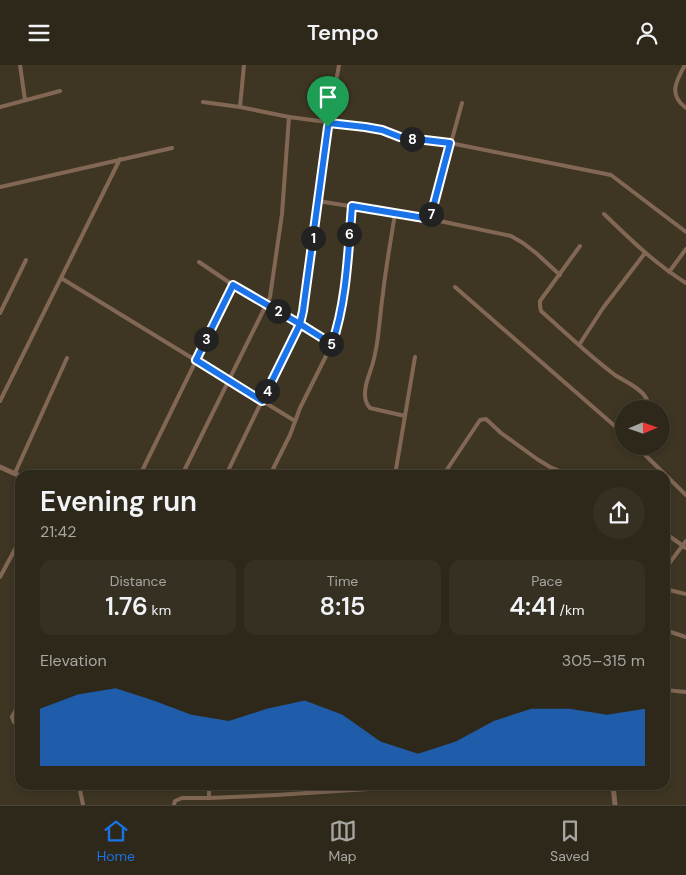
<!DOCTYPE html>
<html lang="en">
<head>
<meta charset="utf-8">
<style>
	body { margin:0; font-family:"DM Sans",sans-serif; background:#363023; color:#f1f3f6; height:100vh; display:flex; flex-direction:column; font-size:19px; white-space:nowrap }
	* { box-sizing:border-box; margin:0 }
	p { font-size:16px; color:#a7a6a2 }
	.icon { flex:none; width:28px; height:28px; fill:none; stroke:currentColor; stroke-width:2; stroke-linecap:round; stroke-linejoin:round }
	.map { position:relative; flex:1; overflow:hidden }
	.drawer { position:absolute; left:15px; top:405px; width:655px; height:320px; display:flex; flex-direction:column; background:#2e281a; border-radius:15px; box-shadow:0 2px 8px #0003,0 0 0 1px #494439 }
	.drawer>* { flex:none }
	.needle { width:32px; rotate:88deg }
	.tools { position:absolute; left:615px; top:335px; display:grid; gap:10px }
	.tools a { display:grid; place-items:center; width:55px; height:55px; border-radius:50%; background:#2e281a; box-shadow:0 2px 8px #0003,0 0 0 1px #494439; font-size:25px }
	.pin { position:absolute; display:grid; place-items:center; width:42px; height:42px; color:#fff; margin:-51px -21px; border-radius:50% 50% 50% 0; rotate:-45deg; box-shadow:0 0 5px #0007 }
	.pin .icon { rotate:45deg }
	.km { position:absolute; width:25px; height:25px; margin:-12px; border-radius:50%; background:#222; color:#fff; font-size:14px; line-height:25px; text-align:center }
	.round { display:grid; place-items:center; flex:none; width:52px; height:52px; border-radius:26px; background:#363023 }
	.head { display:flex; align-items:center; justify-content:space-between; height:85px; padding:0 25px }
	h1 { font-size:28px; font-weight:600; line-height:38px }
	.figures { display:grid; grid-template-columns:repeat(3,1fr); gap:8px; height:85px; padding:5px 25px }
	.figures div { display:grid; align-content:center; border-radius:12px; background:#363023; text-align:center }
	.figures b { font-size:25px; font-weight:600 }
	.figures small { font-size:14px; font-weight:400 }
	.figures p { font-size:14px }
	.chart { height:140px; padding:10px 25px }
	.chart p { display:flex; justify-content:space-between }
	.chart svg { width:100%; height:90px; margin-top:5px; fill:#1a73e8; opacity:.7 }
	header { display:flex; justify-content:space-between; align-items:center; height:65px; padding:0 25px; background:#2e281a; font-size:22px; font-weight:600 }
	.menu { display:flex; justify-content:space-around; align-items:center; height:70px; border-top:1px solid #494439; background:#2e281a; font-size:14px; color:#a7a6a2 }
	.menu a { display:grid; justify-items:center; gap:2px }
	.menu .active { color:#1a73e8 }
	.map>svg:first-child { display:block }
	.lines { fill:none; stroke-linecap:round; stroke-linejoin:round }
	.minor { stroke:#826854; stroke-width:4 }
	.tertiary { stroke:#826854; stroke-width:5 }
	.route-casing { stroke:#fff; stroke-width:10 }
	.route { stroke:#1a73e8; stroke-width:6 }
</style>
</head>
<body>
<header><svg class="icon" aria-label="menu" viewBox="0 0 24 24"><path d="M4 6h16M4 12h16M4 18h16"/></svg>Tempo<svg class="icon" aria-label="person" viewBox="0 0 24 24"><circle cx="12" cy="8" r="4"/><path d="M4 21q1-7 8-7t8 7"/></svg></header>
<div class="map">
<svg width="686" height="740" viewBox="0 0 686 740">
	<rect width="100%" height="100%" fill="#3e3623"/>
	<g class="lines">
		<!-- minor -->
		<path class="minor" d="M20,0l5,35
			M685,0c-9,16 -17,30 1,43
			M203,37l37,5 49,10 76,10 17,3 18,6 50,7 161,32 75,57
			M0,42l60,-16
			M240,42l4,-42
			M0,122l172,-39
			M318,136l112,18 81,17 12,7 13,10 24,22
			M395,148c-4,27 -9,53 -12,80 -4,27 -4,54 -13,79 -4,11 -9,27 0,36l35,8
			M604,149c27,26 50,49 82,69
			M430,154l32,-116
			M580,181l-40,55v5l1,5c24,21 48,45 74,64 9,6 26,13 31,23 3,4 1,7 0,11
			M199,197l34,23 99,59
			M669,207l17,-23
			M61,213l234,143
			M455,222l169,147
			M0,248l26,-53
			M579,280l24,-37 42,-55
			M0,336l120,-242
			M636,381l50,49
			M15,408l52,-115
			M140,410l93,-190
			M182,410l88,-178 12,-83 7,-97
			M226,410l73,-151 4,-13 25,-184 11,-62
			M270,410l20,-40 10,-27 32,-64 6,-17 6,-33 8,-88
			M395,410l20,-118
			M444,410l2,-4 34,-51 6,-1 15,14 36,26 13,8 19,8
			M665,468l21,15
			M665,504l21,-28
			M0,512l20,-37
			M665,524l21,5
			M665,565l21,7
			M665,625l21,2
			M20,637l-8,15 2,5 6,4
			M79,720l4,20
			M209,733v-13
			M174,740l1,-4 7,-3h27l67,-3 93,-6 91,-4"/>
		<!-- tertiary -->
		<path class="tertiary" d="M0,402l20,9
			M613,720l2,20"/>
	</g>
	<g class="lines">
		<defs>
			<path id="route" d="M328,62l-25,184 -3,13 -67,-39 -37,75 66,41 38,-77 32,20c15,-44 16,-92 20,-138l78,13 20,-76 -50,-6 -18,-7 -17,-3 -36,-4 -1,4"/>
		</defs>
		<!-- route casing -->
		<use href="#route" class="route-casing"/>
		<!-- route -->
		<use href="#route" class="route"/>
	</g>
</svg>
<div class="tools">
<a><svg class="needle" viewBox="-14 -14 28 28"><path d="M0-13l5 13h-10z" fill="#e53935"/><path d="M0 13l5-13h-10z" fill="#a7a6a2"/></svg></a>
</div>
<div class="pin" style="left:328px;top:62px;background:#1e9e55"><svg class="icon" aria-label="arrive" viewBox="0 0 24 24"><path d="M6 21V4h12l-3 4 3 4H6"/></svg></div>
<b class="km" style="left:313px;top:173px">1</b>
<b class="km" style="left:278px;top:246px">2</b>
<b class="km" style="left:206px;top:274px">3</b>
<b class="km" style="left:267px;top:326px">4</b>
<b class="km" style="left:331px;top:279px">5</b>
<b class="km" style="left:349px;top:169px">6</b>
<b class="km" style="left:431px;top:149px">7</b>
<b class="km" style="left:412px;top:74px">8</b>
<section class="drawer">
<div class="head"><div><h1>Evening run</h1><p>21:42</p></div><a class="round"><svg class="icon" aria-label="share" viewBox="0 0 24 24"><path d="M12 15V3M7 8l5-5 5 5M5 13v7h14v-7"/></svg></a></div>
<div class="figures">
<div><p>Distance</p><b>1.76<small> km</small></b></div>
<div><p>Time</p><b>8:15</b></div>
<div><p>Pace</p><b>4:41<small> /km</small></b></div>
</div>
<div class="chart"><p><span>Elevation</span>305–315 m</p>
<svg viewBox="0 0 160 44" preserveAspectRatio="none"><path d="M0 44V16L10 9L20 6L30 12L40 19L50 22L60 16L70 12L80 19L90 32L100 38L110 32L120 22L130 16L140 16L150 19L160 16V44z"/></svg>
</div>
</section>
</div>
<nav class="menu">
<a class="active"><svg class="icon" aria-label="home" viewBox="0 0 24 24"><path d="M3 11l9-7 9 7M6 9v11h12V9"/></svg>Home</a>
<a><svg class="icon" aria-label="map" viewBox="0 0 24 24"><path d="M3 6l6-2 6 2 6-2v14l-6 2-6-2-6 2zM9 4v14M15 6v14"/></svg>Map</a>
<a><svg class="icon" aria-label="saved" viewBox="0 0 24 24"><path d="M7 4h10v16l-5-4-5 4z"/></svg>Saved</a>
</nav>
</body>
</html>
